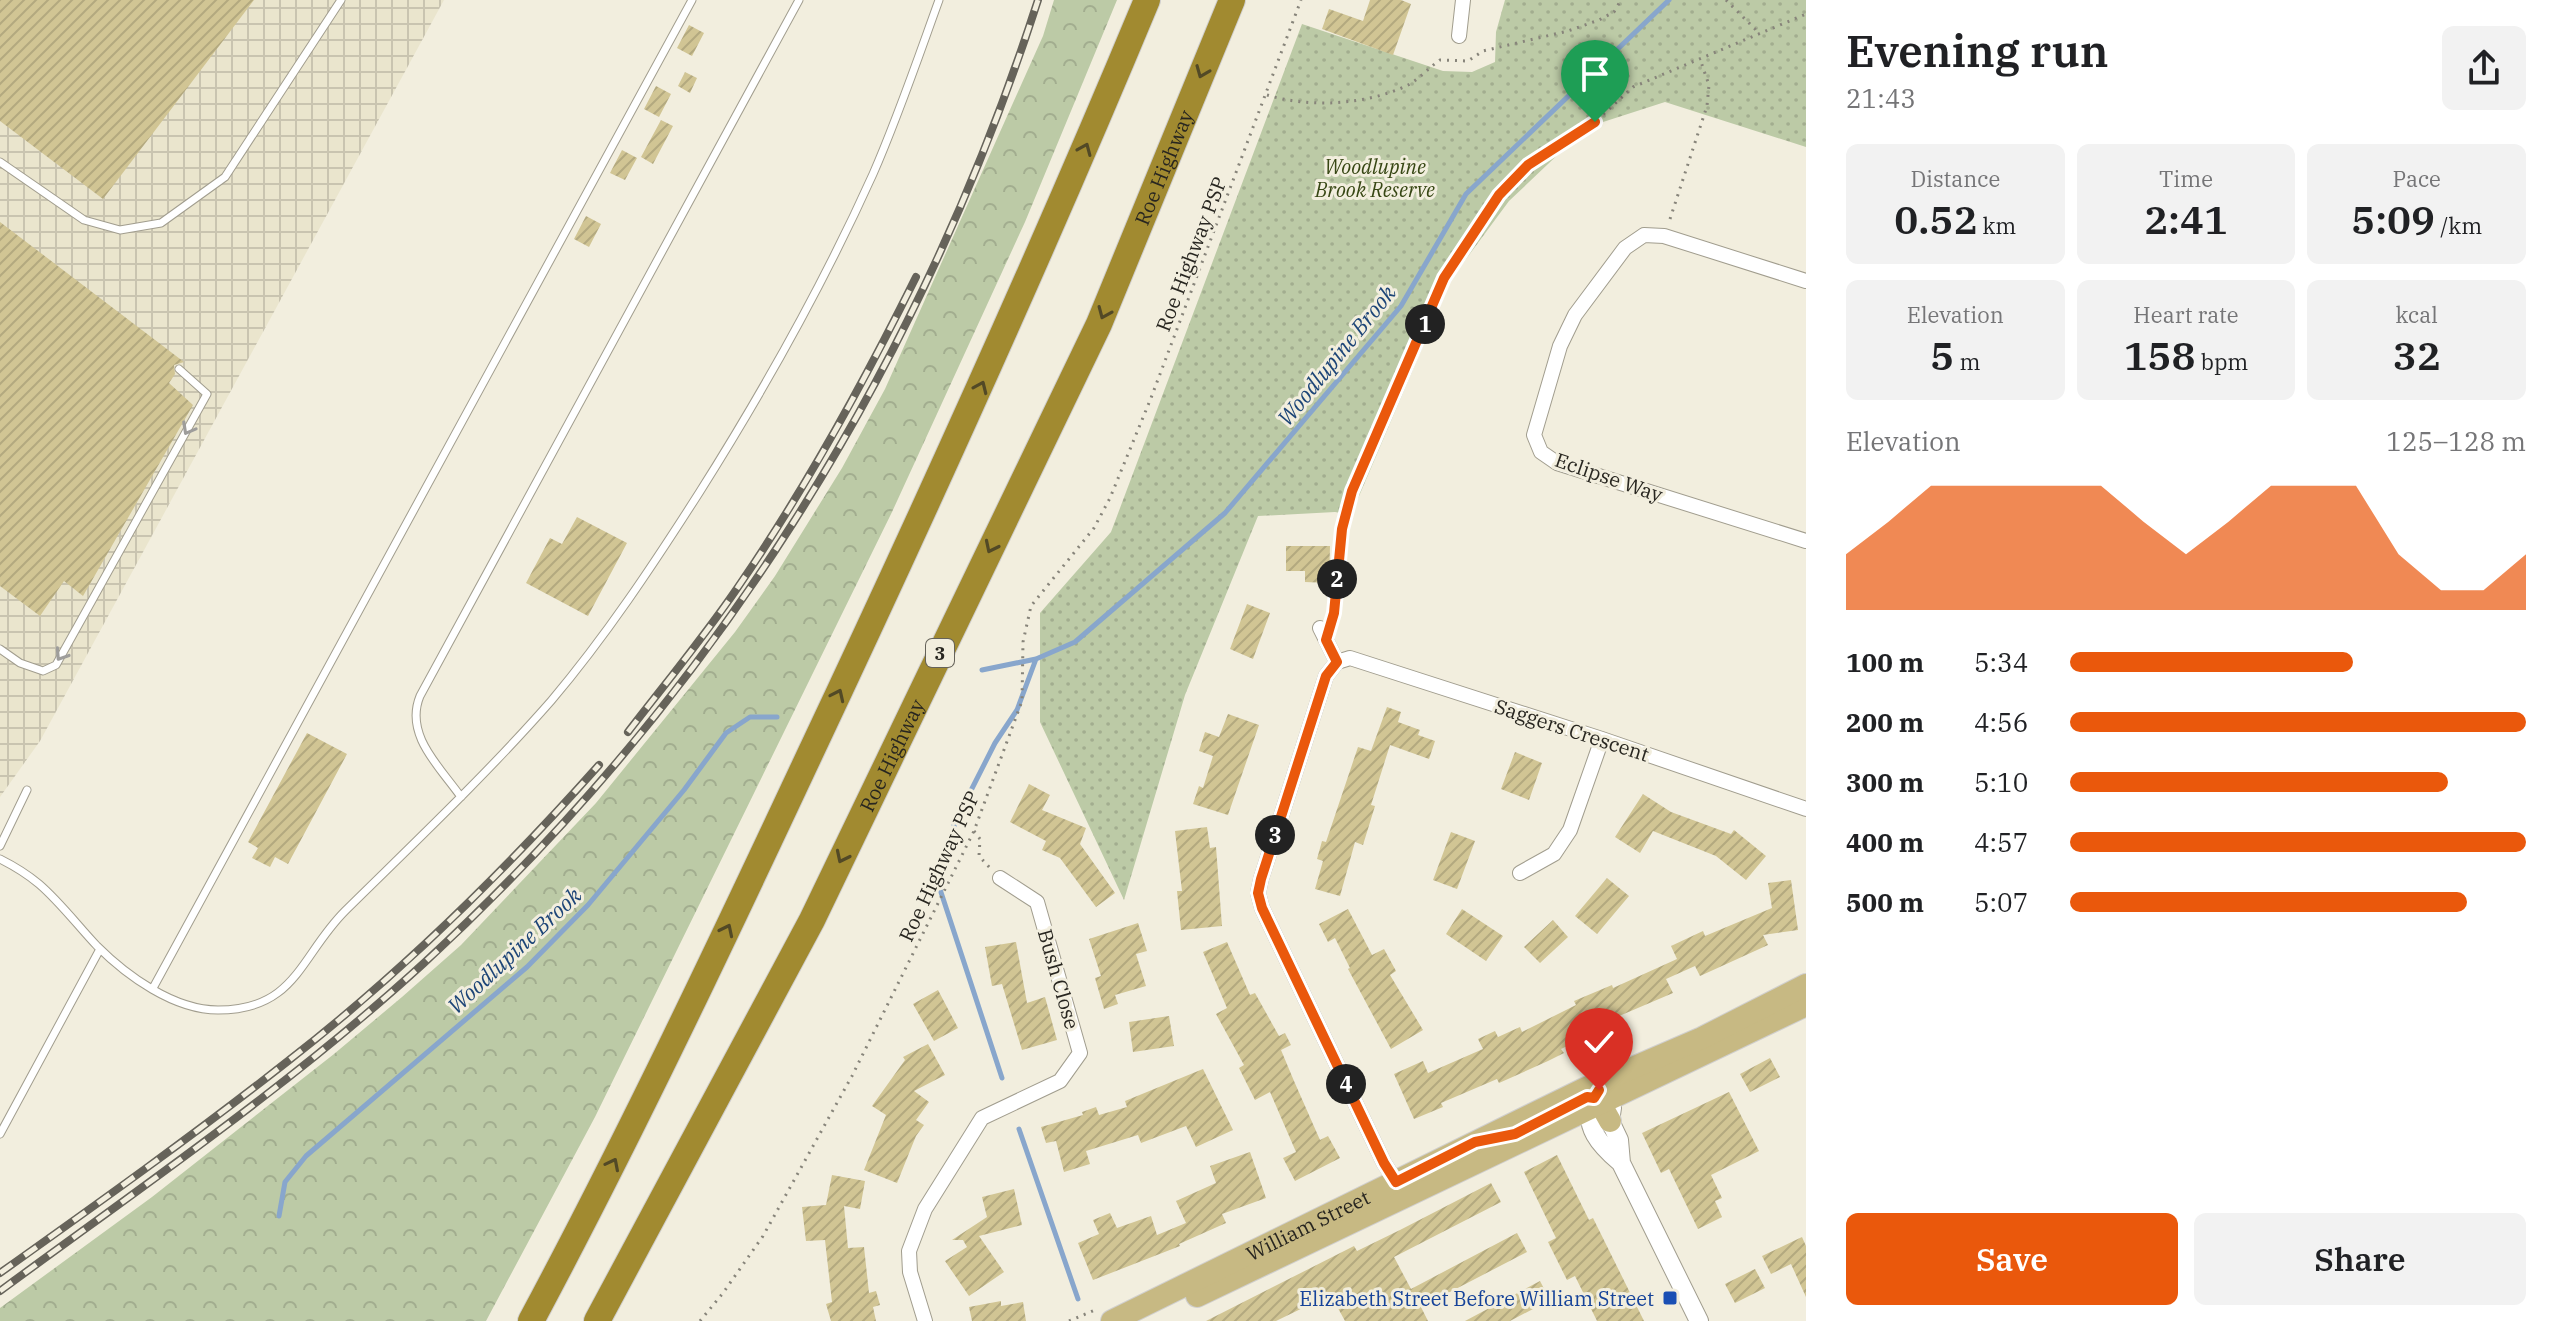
<!DOCTYPE html>
<html lang="en">
<head>
<meta charset="utf-8">
<style>
	body { margin:0; font-family:"IBM Plex Serif",serif; background:#f2f2f2; color:#202124; height:100vh; display:flex; flex-direction:column; font-size:30px; white-space:nowrap }
	* { box-sizing:border-box; margin:0 }
	p { font-size:26px; color:#757577 }
	.icon { flex:none; width:44px; height:44px; fill:none; stroke:currentColor; stroke-width:2; stroke-linecap:round; stroke-linejoin:round }
	.map { position:relative; flex:1; overflow:hidden }
	.details { display:flex; flex-direction:column; background:#fff; width:760px }
	.details>* { flex:none }
	.pin { position:absolute; display:grid; place-items:center; width:68px; height:68px; color:#fff; margin:-82px -34px; border-radius:50% 50% 50% 0; rotate:-45deg; box-shadow:0 0 8px #0007 }
	.pin .icon { rotate:45deg }
	.km { position:absolute; width:40px; height:40px; margin:-20px; border-radius:50%; background:#222; color:#fff; font-size:22px; line-height:40px; text-align:center }
	.round { display:grid; place-items:center; flex:none; width:84px; height:84px; border-radius:12px; background:#f2f2f2 }
	.head { display:flex; align-items:center; justify-content:space-between; height:136px; padding:0 40px }
	h1 { font-size:44px; font-weight:600; line-height:60px }
	.figures { display:grid; grid-template-columns:repeat(3,1fr); gap:12px; height:136px; padding:8px 40px }
	.figures div { display:grid; align-content:center; border-radius:12px; background:#f2f2f2; text-align:center }
	.figures b { font-size:40px; font-weight:600 }
	.figures small { font-size:22px; font-weight:400 }
	.figures p { font-size:22px }
	.chart { height:224px; padding:16px 40px }
	.chart p { display:flex; justify-content:space-between }
	.chart svg { width:100%; height:144px; margin-top:8px; fill:#ea580c; opacity:.7 }
	.cta { display:flex; gap:16px; margin-top:auto; padding:16px 40px }
	.cta a { flex:1; height:92px; border-radius:12px; background:#ea580c; color:#fff; font-size:32px; font-weight:600; line-height:92px; text-align:center }
	.cta a+a { background:#f2f2f2; color:#202124 }
	ul { padding:0 40px; list-style:none; font-size:26px }
	li { display:grid; grid-template-columns:128px 96px 1fr; align-items:center; height:60px }
	li i { height:20px; border-radius:10px; background:#ea580c }
	main { display:flex; flex:1; min-height:0 }
	.map>svg:first-child { display:block }
	.industrial { fill:url(#industrial-grid) }
	.forest { fill:url(#forest-crowns) }
	.park { fill:url(#park-dots) }
	.lines { fill:none; stroke-linecap:round; stroke-linejoin:round }
	.stream { stroke:#88a6cc; stroke-width:5 }
	.building { fill:url(#building-hatch) }
	.service-casing { stroke:#a19d8e; stroke-width:9 }
	.minor-casing { stroke:#a19d8e; stroke-width:16 }
	.tertiary-casing { stroke:#a19d8e; stroke-width:20 }
	.primary-casing { stroke:#d0cfce; stroke-width:24 }
	.motorway-casing { stroke:#d0cfce; stroke-width:28 }
	.path { stroke:#87847a; stroke-width:3; stroke-dasharray:2 6; stroke-linecap:butt }
	.service { stroke:#fff; stroke-width:7 }
	.minor { stroke:#fff; stroke-width:14 }
	.tertiary { stroke:#fff; stroke-width:18 }
	.primary { stroke:#c7b983; stroke-width:22 }
	.motorway { stroke:#a18a30; stroke-width:26 }
	.rail-casing { stroke:#66635a; stroke-width:8 }
	.rail { stroke:#f2eede; stroke-width:5; stroke-dasharray:15; stroke-linecap:butt }
	.oneway { stroke:#524926 }
	.oneway2 { stroke:#9e9d9b }
	.route-casing { stroke:#fff; stroke-width:16 }
	.route { stroke:#ea580c; stroke-width:10 }
	.transit-dot { fill:#1a4fb4; stroke:#f2eede; stroke-width:3 }
	.labels { text-anchor:middle; dominant-baseline:central; stroke-width:6; stroke-linejoin:round; paint-order:stroke }
	.shield { fill:#f2eede; stroke:#656259; stroke-width:2 }
	.shield-label { font-size:18px; font-weight:bold; fill:#282620 }
	.park-label { font-size:20px; font-style:italic; fill:#374714; stroke:#f2eede }
	.street-label { font-size:20px; fill:#282620; stroke:#f2eede }
	.transit-label { font-size:20px; fill:#164399; stroke:#f2eede; text-anchor:end }
	.water-label { font-size:22px; font-style:italic; fill:#1d4577; stroke:#f2eede }
</style>
</head>
<body>
<main>
<div class="map">
<svg width="1806" height="1321" viewBox="0 0 1806 1321">
	<defs>
		<pattern id="industrial-grid" width="8" height="8" patternUnits="userSpaceOnUse" patternTransform="scale(2)"><rect width="8" height="8" fill="#eae5cd"/><path d="M0 4h8M4 0v8" fill="none" stroke="#c9c4b0"/></pattern>
		<pattern id="forest-crowns" width="20" height="18" patternUnits="userSpaceOnUse" patternTransform="scale(2)"><rect width="20" height="18" fill="#bccaa6"/><path d="M2 6a3 3 0 1 1 6 0M12 15a3 3 0 1 1 6 0" fill="none" stroke="#a2ad8f"/></pattern>
		<pattern id="park-dots" width="8" height="8" patternUnits="userSpaceOnUse" patternTransform="scale(2)"><rect width="8" height="8" fill="#bccaa6"/><path d="M2 2h.1M6 6h.1" fill="none" stroke="#a2ad8f" stroke-width="1.8" stroke-linecap="round"/></pattern>
		<pattern id="building-hatch" width="6" height="6" patternUnits="userSpaceOnUse" patternTransform="scale(2)"><rect width="6" height="6" fill="#d1c594"/><path d="M-1 1l2-2M0 6l6-6M5 7l2-2" fill="none" stroke="#b3a97f"/></pattern>
	</defs>
	<rect width="100%" height="100%" fill="#f2eede"/>
	<!-- industrial -->
	<path class="industrial" d="M0,0h444l-404,741 -40,56z"/>
	<!-- forest -->
	<path class="forest" d="M1054,0h63l-92,222 -133,290 -297,605 -109,204h-486v-13l152,-111 182,-143 68,-57 59,-52 135,-142 139,-171 40,-56 67,-108 43,-79 158,-353z"/>
	<!-- park -->
	<path class="park" d="M1505,0h301v147l-141,-45 -62,20 -36,24 -58,55 -57,77 -101,237 -16,-3 -77,4 -73,179 -61,205 -84,-178v-109l71,-81 191,-508 141,47 29,1 23,-10 1,-30z"/>
	<g class="lines">
		<!-- stream -->
		<path class="stream" d="M982,670l54,-11 39,-17 150,-129 176,-207 65,-112 203,-194
			M1002,1078l-67,-204 20,-28 -1,-22 41,-81 22,-33 19,-51
			M1019,1129l59,170
			M279,1216l6,-34 21,-26 221,-189 61,-62 96,-115 42,-57 24,-16h27"/>
	</g>
	<!-- building -->
	<path class="building" d="M0,0h254l-151,199 -103,-78z
		M1370,0h31l10,4 -18,51 -71,-26 7,-20 34,12z
		M689,25l15,8 -12,23 -15,-8z
		M685,72l12,6 -7,15 -12,-7z
		M656,86l15,8 -12,23 -15,-8z
		M661,120l12,6 -20,38 -12,-7z
		M622,150l15,8 -12,22 -15,-7z
		M586,216l15,8 -12,23 -15,-8z
		M0,222l184,140 -10,3 1,9 -6,9 24,22 -110,191 -19,-15 -24,35 -40,-30z
		M577,517l50,26 -39,73 -62,-33 24,-45 12,6z
		M1286,546h44l-1,37 -24,-1v-11h-19z
		M1247,604l23,9 -17,46 -23,-10z
		M1387,707l14,5 -3,10 22,8 -2,5 17,6 -6,18 -39,-14 -19,60 4,1 -12,39 -8,-3 -15,54 -25,-7 8,-28 -6,-2 5,-18 4,1 32,-95 13,4z
		M1228,714l31,11 -31,90 -35,-11 6,-18 4,2 10,-32 -14,-5 6,-19 14,5z
		M307,733l40,21 -59,110 -13,-7 -5,10 -18,-9 6,-10 -10,-6z
		M1515,752l27,11 -13,37 -28,-11z
		M1029,784l21,11 -8,15 44,18 -6,16 35,49 -19,14 -36,-49 -18,-8 4,-9 -36,-19z
		M1643,794l28,18 60,22 3,-4 32,26 -20,24 -30,-24 -63,-25 -13,22 -25,-16z
		M1207,827l3,21 6,-1 6,79 -41,4 -4,-39h5l-7,-60z
		M1451,832l24,9 -18,48 -24,-9z
		M1607,878l22,18 -32,38 -22,-18z
		M1791,880l7,50 -35,5 5,10 -68,31 -5,-10 -29,13 7,14 -96,41 3,6 -19,9 3,4 -16,8 -49,22 -2,-4 -56,24 2,4 -29,12 -20,-45 29,-13 5,12 55,-24 -5,-10 17,-8 3,6 22,-10 2,5 54,-27 -2,-4 38,-16 1,3 64,-29 -6,-13 32,-15 2,5 67,-28 -4,-25z
		M1348,909l24,46 12,-6 12,22 -6,4 33,55 -32,19 -43,-80 2,-1 -15,-30 -7,4 -9,-18z
		M1462,909l41,27 -17,25 -40,-27z
		M1553,920l15,17 -28,26 -16,-16z
		M1138,923l9,28 -11,3 10,32 -31,9 3,9 -14,5 -9,-31 6,-2 -12,-37z
		M1016,942l11,61 18,-6 12,43 -35,10 -20,-66 -10,2 -7,-39z
		M1227,942l23,53 5,-2 24,43 6,-3 6,12 -10,5 13,31 26,59 8,-4 12,22 -45,23 -12,-23 13,-6 -26,-60 -15,8 -16,-32 5,-3 -28,-51 11,-6 -24,-56z
		M938,990l20,38 -24,13 -21,-37z
		M1169,1016l5,30 -41,6 -4,-30z
		M928,1044l17,31 -31,16 15,11 -13,18 8,5 -8,11 -19,47 -33,-13 22,-55 -14,-9 33,-46 -2,-3z
		M1770,1058l10,19 -30,15 -10,-18z
		M1203,1069l30,61 -37,17 -10,-21 -45,17 -3,-8 -52,16 4,13 -26,8 -8,-31 -10,2 -5,-16 42,-12 -1,-3 14,-5 3,8 28,-8 -2,-6z
		M1729,1092l30,59 -48,24 11,23 -7,3 7,16 -24,12 -29,-60 -8,4 -19,-40z
		M1250,1152l16,46 -44,16 4,9 -47,21 1,2 -87,34 -15,-37 21,-9 -6,-14 17,-7 7,15 34,-12 6,19 29,-12 -10,-22 40,-18 -6,-17z
		M1557,1155l32,65 4,-2 51,103h-47l-22,-45 -8,4 -19,-38 8,-4 -32,-66z
		M832,1175l33,6 -5,28 -16,-3 4,42 16,-1 5,46 7,-2 4,14 -7,2 3,14h-45l-5,-17 6,-2 -7,-62 -19,1 -4,-34 24,-2z
		M1491,1183l10,19 -107,55 17,32 106,-56 10,19 -106,55 7,14h-83l-12,-22 -18,9 -2,-5 -37,18h-70l148,-75 3,5 43,-21z
		M1014,1189l8,36 -43,11 25,36 -35,24 -24,-35 22,-14 -4,-7h-11l35,-23 -5,-20z
		M1802,1237l4,9v51l-15,-33 -20,10 -9,-18z
		M1755,1269l10,19 -30,15 -10,-19z
		M1540,1281l10,19 -40,21h-45z
		M1001,1301v5l22,-4 3,19h-54l-3,-14z"/>
	<g class="lines">
		<defs>
			<path id="service" d="M0,162l84,58 36,10 41,-7 64,-46 116,-177
				M0,649l20,14 23,8 13,-6 151,-271 -28,-25
				M461,797c-21,-30 -57,-62 -41,-101l379,-696
				M0,846l27,-56
				M0,859c14,7 27,15 39,25 21,18 39,42 58,62 30,30 77,64 121,64 78,0 82,-54 127,-99 70,-69 141,-136 206,-210 55,-65 102,-136 148,-208 65,-103 124,-208 174,-319 25,-57 45,-116 66,-174
				M153,988l539,-988
				M0,1134l100,-185"/>
			<path id="minor" d="M1459,36l4,-36
				M1806,281l-142,-45 -20,-1 -19,13 -50,67 -15,31 -26,89 7,17 16,11 249,78
				M1320,628l17,34
				M1520,873l34,-19 16,-24 32,-91
				M1400,1188l-16,-25 -122,-255 -4,-15 3,-14 65,-203 11,-14 13,-4 252,81 204,70
				M925,1321l-15,-49 -1,-21 16,-42 57,-91 78,-37 20,-28 -43,-151 -37,-24"/>
			<path id="tertiary" d="M1594,1098c-13,28 7,48 27,65
				M1612,1108l-2,13 9,19 2,23 78,158"/>
			<g id="primary">
				<path d="M1587,1097l13,6 10,18"/>
				<path d="M1197,1296l609,-291"/>
				<path id="s1" d="M1112,1321l474,-233 116,-50 104,-53"/>
			</g>
			<g id="motorway">
				<path d="M531,1321c99,-185 189,-375 278,-565 118,-250 232,-501 338,-756"/>
				<path id="s2" d="M597,1321l215,-401 287,-596 133,-324"/>
			</g>
		</defs>
		<!-- service casing -->
		<use href="#service" class="service-casing"/>
		<!-- minor casing -->
		<use href="#minor" class="minor-casing"/>
		<!-- tertiary casing -->
		<use href="#tertiary" class="tertiary-casing"/>
		<!-- primary casing -->
		<use href="#primary" class="primary-casing"/>
		<!-- motorway casing -->
		<use href="#motorway" class="motorway-casing"/>
		<!-- path -->
		<path class="path" d="M1726,0l34,34
			M1267,95c43,13 96,10 137,-8 14,-6 24,-19 36,-27l28,1 15,-10 85,-20 31,-11 15,-8 7,-12
			M1670,219l37,-113 2,-21 -9,-26
			M1333,617l9,-88 10,-38 92,-213 55,-83 29,-30 67,-43 38,-35 173,-73
			M974,831l6,8 -1,17 11,12
			M700,1321l23,-28 40,-57 89,-160 122,-245 48,-130 1,-59 8,-36 63,-78 16,-30 41,-100 150,-398
			M1069,1321l26,-11"/>
		<!-- service -->
		<use href="#service" class="service"/>
		<!-- minor -->
		<use href="#minor" class="minor"/>
		<!-- tertiary -->
		<use href="#tertiary" class="tertiary"/>
		<!-- primary -->
		<use href="#primary" class="primary"/>
		<!-- motorway -->
		<use href="#motorway" class="motorway"/>
		<defs>
			<path id="rail" d="M628,732c37,-48 76,-95 110,-145 68,-99 125,-203 178,-310
				M0,1273c97,-69 194,-138 288,-212 113,-88 216,-189 311,-296
				M0,1291c144,-106 292,-207 424,-328 287,-264 494,-591 614,-963"/>
		</defs>
		<!-- rail casing -->
		<use href="#rail" class="rail-casing"/>
		<!-- rail -->
		<use href="#rail" class="rail"/>
	</g>
	<!-- one-way arrows -->
	<defs><path id="oneway-chevron" d="M-2-3.5L2.5 0L-2 3.5" fill="none" stroke-width="1.6" stroke-linecap="round" stroke-linejoin="round" transform="scale(2)"/></defs>
	<g class="oneway">
		<use href="#oneway-chevron" transform="translate(1202 72) rotate(112)"/>
		<use href="#oneway-chevron" transform="translate(1085 149) rotate(-67)"/>
		<use href="#oneway-chevron" transform="translate(1104 313) rotate(113)"/>
		<use href="#oneway-chevron" transform="translate(981 387) rotate(-66)"/>
		<use href="#oneway-chevron" transform="translate(991 547) rotate(116)"/>
		<use href="#oneway-chevron" transform="translate(838 695) rotate(-65)"/>
		<use href="#oneway-chevron" transform="translate(842 857) rotate(116)"/>
		<use href="#oneway-chevron" transform="translate(727 930) rotate(-64)"/>
		<use href="#oneway-chevron" transform="translate(613 1164) rotate(-63)"/>
	</g>
	<g class="oneway2">
		<use href="#oneway-chevron" transform="translate(188 429) rotate(119)"/>
		<use href="#oneway-chevron" transform="translate(61 655) rotate(123)"/>
	</g>
	<g class="lines">
		<defs>
			<path id="route" d="M1595,122l-67,43 -29,30 -55,83 -92,213 -10,38 -8,84 -8,27 11,22 -11,14 -65,203 -3,14 4,15 122,255 12,19 79,-40 40,-8 72,-37 7,1 5,-8"/>
		</defs>
		<!-- route casing -->
		<use href="#route" class="route-casing"/>
		<!-- route -->
		<use href="#route" class="route"/>
	</g>
	<!-- markers -->
	<rect class="transit-dot" x="1662" y="1290" width="16" height="16" rx="4"/>
	<g class="labels">
		<!-- shield labels -->
		<rect class="shield" x="926" y="639" width="28" height="28" rx="6"/>
		<g class="shield-label">
			<text x="940" y="653">3</text>
		</g>
		<!-- park labels -->
		<g class="park-label">
			<text x="1375" y="166">Woodlupine<tspan x="1375" dy="23">Brook Reserve</tspan></text>
		</g>
		<!-- street labels -->
		<g class="street-label">
			<text stroke="none"><textPath href="#s2" startOffset="1286">Roe Highway</textPath></text>
			<text transform="translate(1191 254) rotate(-69)">Roe Highway PSP</text>
			<text transform="translate(1609 477) rotate(19)">Eclipse Way</text>
			<text transform="translate(1572 730) rotate(18)">Saggers Crescent</text>
			<text stroke="none"><textPath href="#s2" startOffset="638">Roe Highway</textPath></text>
			<text transform="translate(939 866) rotate(-65)">Roe Highway PSP</text>
			<text transform="translate(1059 979) rotate(74)">Bush Close</text>
			<text stroke="none"><textPath href="#s1" startOffset="218">William Street</textPath></text>
		</g>
		<!-- transit labels -->
		<g class="transit-label">
			<text x="1654" y="1298">Elizabeth Street Before William Street</text>
		</g>
		<!-- water labels -->
		<g class="water-label">
			<text transform="translate(1336 355) rotate(-51)">Woodlupine Brook</text>
			<text transform="translate(514 950) rotate(-43)">Woodlupine Brook</text>
		</g>
	</g>
</svg>
<div class="pin" style="left:1595px;top:122px;background:#1e9e55"><svg class="icon" aria-label="arrive" viewBox="0 0 24 24"><path d="M6 21V4h12l-3 4 3 4H6"/></svg></div>
<div class="pin" style="left:1599px;top:1090px;background:#d93025"><svg class="icon" aria-label="check" viewBox="0 0 24 24"><path d="M5 12l5 5 9-10"/></svg></div>
<b class="km" style="left:1425px;top:324px">1</b>
<b class="km" style="left:1337px;top:579px">2</b>
<b class="km" style="left:1275px;top:835px">3</b>
<b class="km" style="left:1346px;top:1084px">4</b>
</div>
<section class="details">
<div class="head"><div><h1>Evening run</h1><p>21:43</p></div><a class="round"><svg class="icon" aria-label="share" viewBox="0 0 24 24"><path d="M12 15V3M7 8l5-5 5 5M5 13v7h14v-7"/></svg></a></div>
<div class="figures">
<div><p>Distance</p><b>0.52<small> km</small></b></div>
<div><p>Time</p><b>2:41</b></div>
<div><p>Pace</p><b>5:09<small> /km</small></b></div>
</div>
<div class="figures">
<div><p>Elevation</p><b>5<small> m</small></b></div>
<div><p>Heart rate</p><b>158<small> bpm</small></b></div>
<div><p>kcal</p><b>32</b></div>
</div>
<div class="chart"><p><span>Elevation</span>125–128 m</p>
<svg viewBox="0 0 160 44" preserveAspectRatio="none"><path d="M0 44V27L10 17L20 6L30 6L40 6L50 6L60 6L70 17L80 27L90 17L100 6L110 6L120 6L130 27L140 38L150 38L160 27V44z"/></svg>
</div>
<ul>
<li><b>100 m</b>5:34<i style="width:62%"></i></li>
<li><b>200 m</b>4:56<i style="width:100%"></i></li>
<li><b>300 m</b>5:10<i style="width:83%"></i></li>
<li><b>400 m</b>4:57<i style="width:100%"></i></li>
<li><b>500 m</b>5:07<i style="width:87%"></i></li>
</ul>
<div class="cta"><a>Save</a><a>Share</a></div>
</section>
</main>
</body>
</html>
